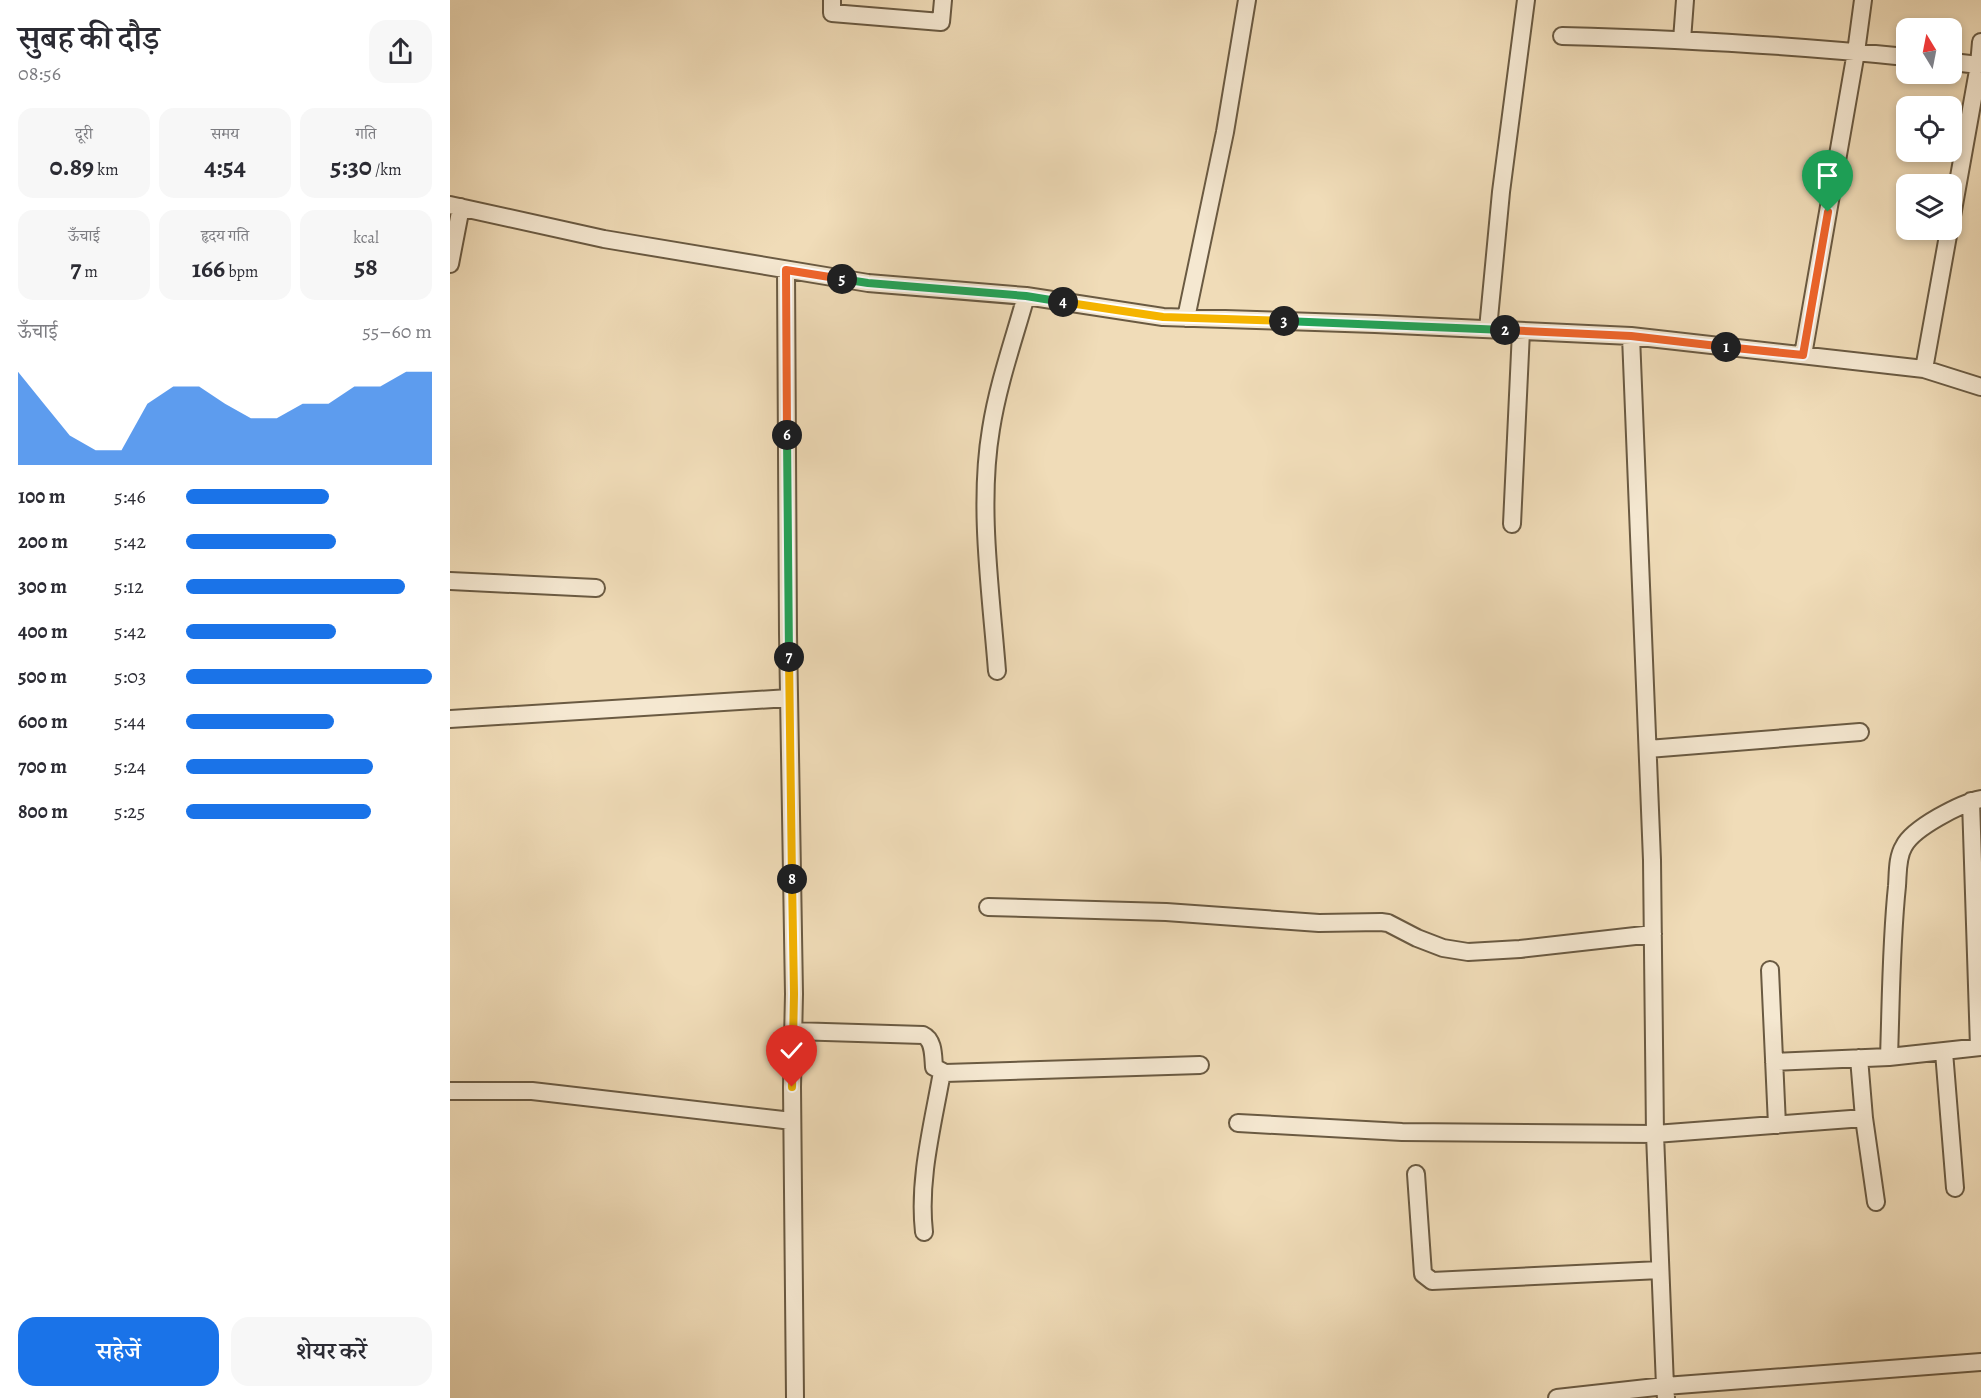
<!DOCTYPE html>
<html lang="hi">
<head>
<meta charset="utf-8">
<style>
	body { margin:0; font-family:Alegreya,"Noto Serif Devanagari",serif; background:#f7f7f7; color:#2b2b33; height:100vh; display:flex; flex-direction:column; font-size:22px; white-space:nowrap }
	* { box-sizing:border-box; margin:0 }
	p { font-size:20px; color:#7c7c81 }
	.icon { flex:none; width:33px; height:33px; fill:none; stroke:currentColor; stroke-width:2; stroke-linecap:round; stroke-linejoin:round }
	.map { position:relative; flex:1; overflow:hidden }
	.details { display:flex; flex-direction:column; background:#fff; width:450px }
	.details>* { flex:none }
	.needle { width:39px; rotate:350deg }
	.buttons { position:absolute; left:1446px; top:18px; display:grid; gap:12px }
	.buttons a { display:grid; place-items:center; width:66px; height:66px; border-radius:12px; background:#fff; box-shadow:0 3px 9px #0003; font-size:30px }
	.pin { position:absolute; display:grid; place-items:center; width:51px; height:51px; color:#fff; margin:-62px -26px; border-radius:50% 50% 50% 0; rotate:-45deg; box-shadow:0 0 6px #0007 }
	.pin .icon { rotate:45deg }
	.km { position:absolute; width:30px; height:30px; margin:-15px; border-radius:50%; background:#222; color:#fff; font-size:16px; line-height:30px; text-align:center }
	.round { display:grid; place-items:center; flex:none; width:63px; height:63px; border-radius:18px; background:#f7f7f7 }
	.headline { display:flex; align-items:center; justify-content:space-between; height:102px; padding:0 18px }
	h1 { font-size:33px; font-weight:600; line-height:45px }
	.figures { display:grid; grid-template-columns:repeat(3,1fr); gap:9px; height:102px; padding:6px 18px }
	.figures div { display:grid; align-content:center; border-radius:15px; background:#f7f7f7; text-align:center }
	.figures b { font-size:26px; font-weight:600 }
	.figures small { font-size:16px; font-weight:400 }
	.figures p { font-size:16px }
	.chart { height:168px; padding:12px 18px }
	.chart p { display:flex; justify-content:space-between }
	.chart svg { width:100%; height:108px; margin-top:6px; fill:#1a73e8; opacity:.7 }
	.button { display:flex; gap:12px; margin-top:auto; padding:12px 18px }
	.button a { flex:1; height:69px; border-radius:18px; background:#1a73e8; color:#fff; font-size:24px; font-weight:600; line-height:69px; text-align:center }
	.button a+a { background:#f7f7f7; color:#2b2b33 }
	ul { padding:0 18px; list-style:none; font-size:20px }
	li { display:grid; grid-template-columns:96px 72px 1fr; align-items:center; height:45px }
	li i { height:15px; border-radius:8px; background:#1a73e8 }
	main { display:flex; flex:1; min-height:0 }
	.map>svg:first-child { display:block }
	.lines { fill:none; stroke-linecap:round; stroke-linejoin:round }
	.minor-casing { stroke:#6a5a42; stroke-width:20 }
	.minor { stroke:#f5e8d1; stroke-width:16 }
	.split-1-casing { stroke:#fff; stroke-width:12 }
	.split-2-casing { stroke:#fff; stroke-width:12 }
	.split-3-casing { stroke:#fff; stroke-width:12 }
	.split-4-casing { stroke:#fff; stroke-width:12 }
	.split-5-casing { stroke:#fff; stroke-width:12 }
	.split-6-casing { stroke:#fff; stroke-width:12 }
	.split-7-casing { stroke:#fff; stroke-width:12 }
	.split-8-casing { stroke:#fff; stroke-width:12 }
	.split-9-casing { stroke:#fff; stroke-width:12 }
	.split-1 { stroke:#f0652b; stroke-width:8 }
	.split-2 { stroke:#f0652b; stroke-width:8 }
	.split-3 { stroke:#22a559; stroke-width:8 }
	.split-4 { stroke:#f5b400; stroke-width:8 }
	.split-5 { stroke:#22a559; stroke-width:8 }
	.split-6 { stroke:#f0652b; stroke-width:8 }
	.split-7 { stroke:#22a559; stroke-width:8 }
	.split-8 { stroke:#f5b400; stroke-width:8 }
	.split-9 { stroke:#f5b400; stroke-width:8 }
</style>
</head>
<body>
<main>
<section class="details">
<div class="headline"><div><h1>सुबह की दौड़</h1><p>08:56</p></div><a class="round"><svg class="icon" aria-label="share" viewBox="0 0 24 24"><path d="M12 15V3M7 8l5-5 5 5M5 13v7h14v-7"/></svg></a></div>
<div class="figures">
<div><p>दूरी</p><b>0.89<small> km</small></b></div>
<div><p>समय</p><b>4:54</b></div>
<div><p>गति</p><b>5:30<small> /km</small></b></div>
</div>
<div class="figures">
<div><p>ऊँचाई</p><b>7<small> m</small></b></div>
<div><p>हृदय गति</p><b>166<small> bpm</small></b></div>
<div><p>kcal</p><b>58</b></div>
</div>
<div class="chart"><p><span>ऊँचाई</span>55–60 m</p>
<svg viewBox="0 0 160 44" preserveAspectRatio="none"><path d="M0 44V6L10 19L20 32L30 38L40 38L50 19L60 12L70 12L80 19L90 25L100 25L110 19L120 19L130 12L140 12L150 6L160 6V44z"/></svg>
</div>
<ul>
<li><b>100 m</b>5:46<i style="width:58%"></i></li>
<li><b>200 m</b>5:42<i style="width:61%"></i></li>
<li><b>300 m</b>5:12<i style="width:89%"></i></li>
<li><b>400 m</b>5:42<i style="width:61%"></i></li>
<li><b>500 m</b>5:03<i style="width:100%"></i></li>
<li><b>600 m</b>5:44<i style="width:60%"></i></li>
<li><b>700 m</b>5:24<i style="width:76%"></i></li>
<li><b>800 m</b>5:25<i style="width:75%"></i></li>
</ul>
<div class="button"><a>सहेजें</a><a>शेयर करें</a></div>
</section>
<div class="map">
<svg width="1531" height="1398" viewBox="0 0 1531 1398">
	<rect width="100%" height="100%" fill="#f0dcb8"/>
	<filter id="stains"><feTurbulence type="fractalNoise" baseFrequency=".00333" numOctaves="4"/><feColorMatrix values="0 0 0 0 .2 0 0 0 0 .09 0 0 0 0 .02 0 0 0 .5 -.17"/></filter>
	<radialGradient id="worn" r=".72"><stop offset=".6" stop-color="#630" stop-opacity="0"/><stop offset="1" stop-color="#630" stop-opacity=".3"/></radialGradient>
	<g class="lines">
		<defs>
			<path id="minor" d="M382,0v13l109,9 2,-22
				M1112,36c115,3 230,9 344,21
				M1232,40l3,-40
				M1502,62l27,3
				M0,205l154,34 264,44 158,13 137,21 212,7 256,12 293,33 57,18
				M1502,216l27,-151 2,-23
				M0,264l11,-57
				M336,270l2,364 6,360 -2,93 3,311
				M736,318l39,-186 22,-132
				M1038,329l13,-137 25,-192
				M1353,355l53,-303 7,-52
				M1474,369l25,-139
				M1062,524l9,-193
				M0,581l146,7
				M547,671c-6,-78 -19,-165 -6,-242 7,-45 23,-90 35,-133
				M0,719l339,-21
				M1198,749l212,-17
				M1521,801l8,246
				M538,907l178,5 153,11 62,-1 7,1 29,15 26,10 25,4 52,-3 133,-15
				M1320,970l7,155
				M343,1031l130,4c11,5 10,21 11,32l11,6 255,-8
				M1494,1052l11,136
				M1439,1057c2,-57 2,-114 8,-171 1,-13 0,-29 7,-40 9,-18 57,-43 77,-47
				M1409,1058l5,60 12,84
				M1324,1062l115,-5 92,-10
				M0,1091h82l260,30
				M788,1123l164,9 253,2 209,-16
				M966,1174l7,100 9,7 228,-11
				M474,1232c-6,-53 9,-108 18,-160
				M1107,1398l108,-12 -10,-252 -3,-274 -21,-524
				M1216,1398l-1,-12 316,-24"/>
		</defs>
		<!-- minor casing -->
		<use href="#minor" class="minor-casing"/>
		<!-- minor -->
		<use href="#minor" class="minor"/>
	</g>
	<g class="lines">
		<defs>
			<path id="split-1" d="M1276,347l77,8 25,-143"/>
			<path id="split-2" d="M1055,330l126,6 95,11"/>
			<path id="split-3" d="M834,321l221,9"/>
			<path id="split-4" d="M613,302l100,15 121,4"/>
			<path id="split-5" d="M392,279l26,4 158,13 37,6"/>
			<path id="split-6" d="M337,435l-1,-165 56,9"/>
			<path id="split-7" d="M337,435l2,222"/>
			<path id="split-8" d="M339,657l3,222"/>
			<path id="split-9" d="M342,879l2,115 -2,93"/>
		</defs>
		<!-- split-1 casing -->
		<use href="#split-1" class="split-1-casing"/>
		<!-- split-2 casing -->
		<use href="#split-2" class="split-2-casing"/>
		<!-- split-3 casing -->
		<use href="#split-3" class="split-3-casing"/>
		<!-- split-4 casing -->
		<use href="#split-4" class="split-4-casing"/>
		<!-- split-5 casing -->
		<use href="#split-5" class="split-5-casing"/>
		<!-- split-6 casing -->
		<use href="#split-6" class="split-6-casing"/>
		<!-- split-7 casing -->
		<use href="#split-7" class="split-7-casing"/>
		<!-- split-8 casing -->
		<use href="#split-8" class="split-8-casing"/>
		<!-- split-9 casing -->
		<use href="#split-9" class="split-9-casing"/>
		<!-- split-1 -->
		<use href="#split-1" class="split-1"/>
		<!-- split-2 -->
		<use href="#split-2" class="split-2"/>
		<!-- split-3 -->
		<use href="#split-3" class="split-3"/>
		<!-- split-4 -->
		<use href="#split-4" class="split-4"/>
		<!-- split-5 -->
		<use href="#split-5" class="split-5"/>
		<!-- split-6 -->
		<use href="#split-6" class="split-6"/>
		<!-- split-7 -->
		<use href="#split-7" class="split-7"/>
		<!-- split-8 -->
		<use href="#split-8" class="split-8"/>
		<!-- split-9 -->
		<use href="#split-9" class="split-9"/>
	</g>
	<rect width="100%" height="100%" filter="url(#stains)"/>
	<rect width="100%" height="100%" fill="url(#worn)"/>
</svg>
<div class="buttons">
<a><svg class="needle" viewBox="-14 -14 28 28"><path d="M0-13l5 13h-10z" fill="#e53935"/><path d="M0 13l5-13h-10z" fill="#7c7c81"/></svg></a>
<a><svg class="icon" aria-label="locate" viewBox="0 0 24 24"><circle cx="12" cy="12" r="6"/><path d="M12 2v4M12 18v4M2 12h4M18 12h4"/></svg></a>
<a><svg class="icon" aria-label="layers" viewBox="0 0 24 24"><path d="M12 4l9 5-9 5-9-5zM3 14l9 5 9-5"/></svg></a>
</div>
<div class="pin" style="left:1378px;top:212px;background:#1e9e55"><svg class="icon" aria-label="arrive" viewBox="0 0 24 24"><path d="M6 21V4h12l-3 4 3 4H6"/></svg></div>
<div class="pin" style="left:342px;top:1087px;background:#d93025"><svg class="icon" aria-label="check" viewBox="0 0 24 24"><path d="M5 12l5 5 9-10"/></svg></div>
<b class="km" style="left:1276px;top:347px">1</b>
<b class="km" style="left:1055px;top:330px">2</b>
<b class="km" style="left:834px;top:321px">3</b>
<b class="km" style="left:613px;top:302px">4</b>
<b class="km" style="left:392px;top:279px">5</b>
<b class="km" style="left:337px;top:435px">6</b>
<b class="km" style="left:339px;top:657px">7</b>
<b class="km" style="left:342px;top:879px">8</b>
</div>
</main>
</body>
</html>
